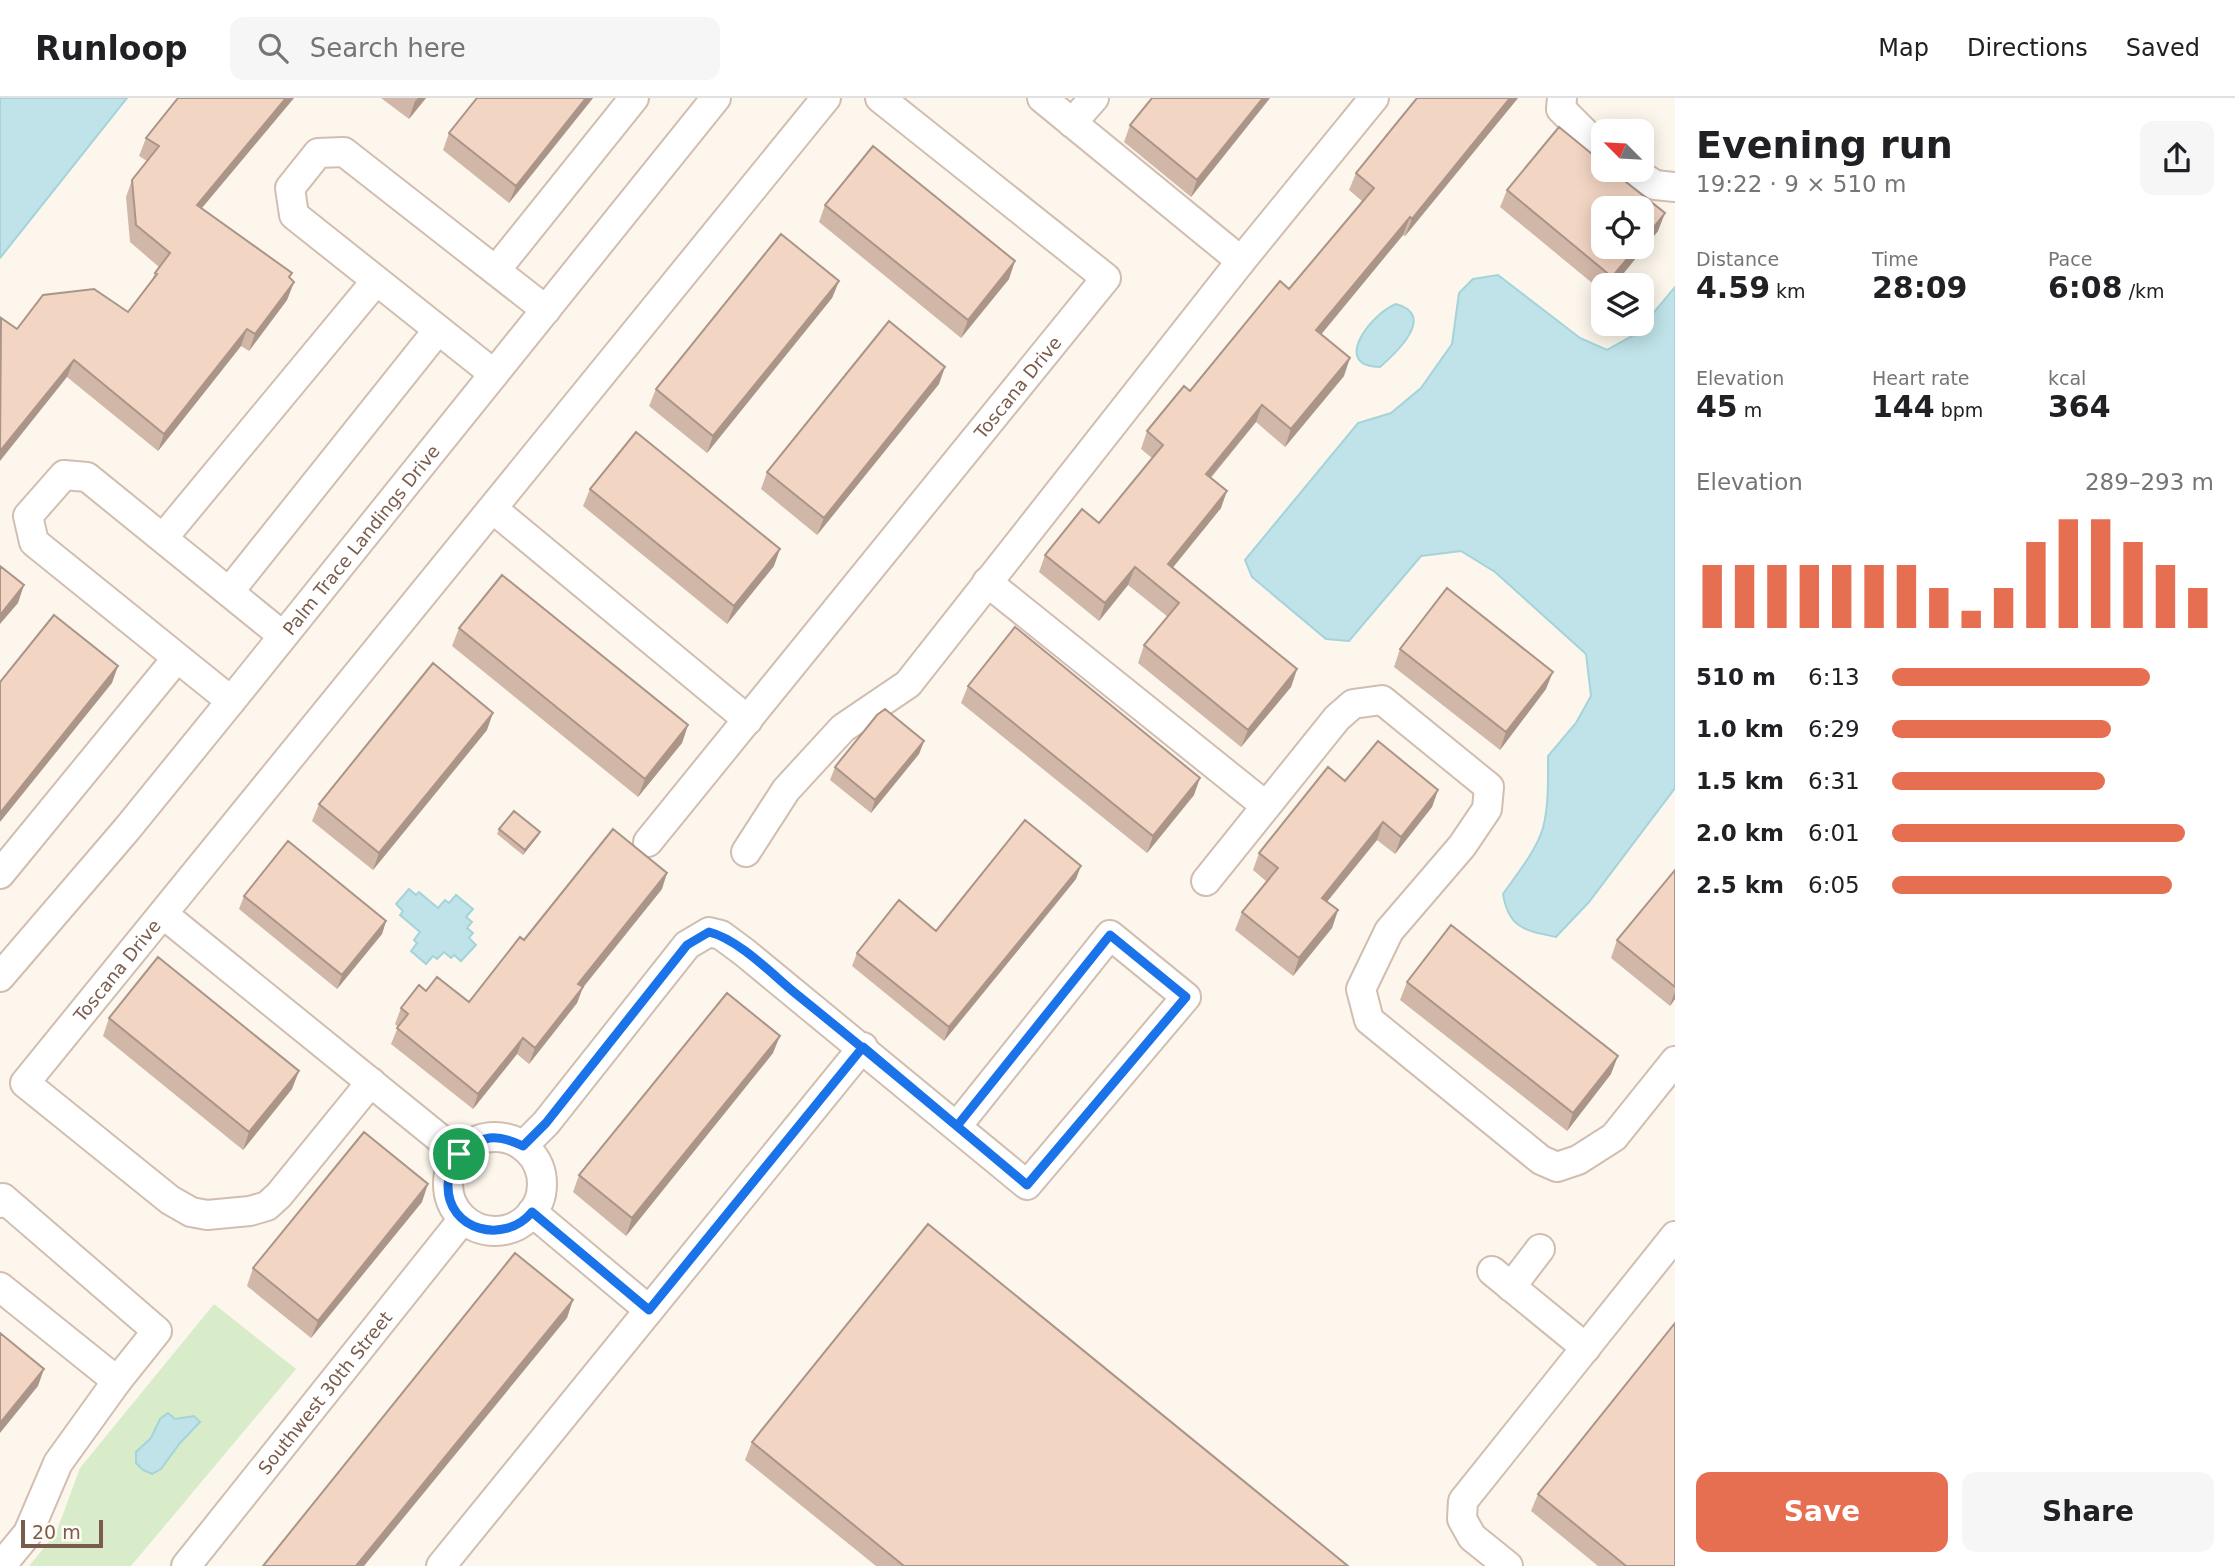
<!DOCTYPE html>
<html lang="en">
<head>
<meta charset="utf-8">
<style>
	body { margin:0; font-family:"DejaVu Sans",sans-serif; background:#f6f6f6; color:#202124; height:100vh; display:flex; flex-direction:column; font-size:26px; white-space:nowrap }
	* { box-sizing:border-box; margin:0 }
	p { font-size:23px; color:#757577 }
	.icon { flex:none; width:38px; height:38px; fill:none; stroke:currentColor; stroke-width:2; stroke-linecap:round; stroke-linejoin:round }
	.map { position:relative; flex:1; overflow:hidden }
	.panel { display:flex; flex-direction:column; background:#fff; width:560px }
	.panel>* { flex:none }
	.needle { width:46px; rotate:294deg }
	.tools { position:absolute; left:1591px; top:21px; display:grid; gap:14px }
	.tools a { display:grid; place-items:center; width:63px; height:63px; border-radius:14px; background:#fff; box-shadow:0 4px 18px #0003; font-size:35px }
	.scale { position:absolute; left:21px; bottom:18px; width:82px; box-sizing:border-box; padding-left:7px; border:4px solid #7a5c4d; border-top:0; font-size:19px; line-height:24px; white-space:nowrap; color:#7a5c4d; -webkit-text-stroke:5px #fffaf3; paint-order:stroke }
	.pin { position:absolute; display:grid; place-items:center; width:60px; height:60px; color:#fff; margin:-30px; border:4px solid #fff; border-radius:50%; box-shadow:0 2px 7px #0007 }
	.round { display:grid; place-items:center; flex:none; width:74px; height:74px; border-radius:14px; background:#f6f6f6 }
	.head { display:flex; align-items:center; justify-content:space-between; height:119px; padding:0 21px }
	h1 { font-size:38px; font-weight:800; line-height:52px }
	.metrics { display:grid; grid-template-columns:repeat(3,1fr); gap:10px; height:119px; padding:7px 21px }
	.metrics div { display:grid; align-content:center }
	.metrics b { font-size:30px; font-weight:800 }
	.metrics small { font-size:19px; font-weight:400 }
	.metrics p { font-size:19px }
	.chart { height:196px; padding:14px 21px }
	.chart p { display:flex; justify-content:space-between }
	.chart svg { width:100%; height:126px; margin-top:7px; stroke:#e76f51; stroke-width:6 }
	.primary-button { display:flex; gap:14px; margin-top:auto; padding:14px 21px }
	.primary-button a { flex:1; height:80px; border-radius:14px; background:#e76f51; color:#fff; font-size:28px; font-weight:800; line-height:80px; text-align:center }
	.primary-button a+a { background:#f6f6f6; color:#202124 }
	ul { padding:0 21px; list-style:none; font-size:23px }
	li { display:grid; grid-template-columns:112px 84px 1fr; align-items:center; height:52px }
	li i { height:18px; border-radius:9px; background:#e76f51 }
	header { display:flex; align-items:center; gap:42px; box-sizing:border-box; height:98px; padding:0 35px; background:#fff; border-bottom:2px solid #e0e0e0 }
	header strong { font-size:33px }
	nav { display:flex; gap:38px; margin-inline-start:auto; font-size:24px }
	.search { width:490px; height:63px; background:#f6f6f6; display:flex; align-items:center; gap:18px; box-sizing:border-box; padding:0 24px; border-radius:14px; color:#757577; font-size:26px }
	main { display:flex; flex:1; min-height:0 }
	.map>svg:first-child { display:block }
	.green { fill:#d8ecc9 }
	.water { fill:#bfe3e8; stroke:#a5d3da; stroke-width:2 }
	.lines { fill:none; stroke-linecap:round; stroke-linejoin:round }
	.minor-casing { stroke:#d1beb0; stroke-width:32 }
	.minor { stroke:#fff; stroke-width:28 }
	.wall { fill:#d1b7a8 }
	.shaded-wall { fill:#aa9588 }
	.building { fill:#f3d5c3; stroke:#aa9588; stroke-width:2 }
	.route-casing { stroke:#fff; stroke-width:14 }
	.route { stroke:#1a73e8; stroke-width:9 }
	.labels { text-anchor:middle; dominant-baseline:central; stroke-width:6; stroke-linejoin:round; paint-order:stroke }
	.street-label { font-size:18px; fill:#7a5c4d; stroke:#fffaf3 }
</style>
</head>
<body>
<header>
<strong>Runloop</strong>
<div class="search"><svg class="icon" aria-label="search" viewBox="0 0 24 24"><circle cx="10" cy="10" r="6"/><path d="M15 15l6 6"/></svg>Search here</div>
<nav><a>Map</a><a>Directions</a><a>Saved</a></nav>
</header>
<main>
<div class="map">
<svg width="1675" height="1468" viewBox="0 0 1675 1468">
	<rect width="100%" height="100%" fill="#fdf6ec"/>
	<!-- green -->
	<path class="green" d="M214,1206l82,65 -165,197h-102l27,-33 24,-65z"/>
	<!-- water -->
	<path class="water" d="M0,0h127l-127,160z
		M1498,177l82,63 27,12 29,-16 39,-47v501l-86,114 -33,35c-31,-7 -47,-8 -53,-43 14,-20 33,-43 40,-66 6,-23 5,-49 5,-72l28,-33 15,-27 -5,-42 -91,-82 -34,-21 -40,5 -72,85 -23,-2 -74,-62 -7,-17 113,-137 33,-10 30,-25 31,-44 7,-51 14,-14z
		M1396,206c41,11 0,49 -16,63 -50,-1 -8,-54 16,-63z
		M409,791l7,6 3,-3 19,16 7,-8 4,3 7,-8 17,14 -7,8 6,5 -5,6 6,5 -4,5 7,7 -15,16 -7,-6 -3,3 -7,-6 -7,7 -4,-3 -7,8 -15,-13 6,-8 -3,-3 6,-8 -20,-17 3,-4 -7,-7z
		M168,1315l7,6 19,-3 6,6 -20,21 -19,26 -9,5 -9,-4 -7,-7v-11l15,-14 9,-19z"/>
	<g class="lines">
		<defs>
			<g id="minor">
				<path d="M1042,0l199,163"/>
				<path d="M1562,0l-1,11 42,42"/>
				<path d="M1072,25l22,-25"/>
				<path d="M1632,72l23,15 20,2"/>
				<path d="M496,172l138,-172"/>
				<path d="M494,276l-200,-159 -4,-27 28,-35 26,-1 202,158"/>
				<path d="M493,411l255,211"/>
				<path d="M163,440l213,-257"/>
				<path d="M987,484l279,224"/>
				<path d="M229,494l209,-262"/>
				<path d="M231,603l-197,-159 -6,-26 36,-41 23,2 196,159"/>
				<path id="s1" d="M648,744l458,-564 -226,-180"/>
				<path d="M746,754l40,-62 57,-62 65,-44 333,-423 133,-163"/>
				<path d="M0,776l177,-216"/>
				<path d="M1206,783l131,-163 16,-14 29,-4 107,87 -2,22 -25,37 -73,85 -28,58 8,31 172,140 16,7 21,-7 36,-23 61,-76"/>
				<path d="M163,816l296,240"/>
				<path id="s2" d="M0,879l127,-148 104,-128 485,-603"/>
				<path id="s3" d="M371,984l-92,113 -12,11 -17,5 -43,4 -16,-3 -21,-12 -145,-117 801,-985"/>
				<circle cx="495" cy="1086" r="47"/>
				<path d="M523,1048l23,-23 141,-178 22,-13 12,3 23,17 283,233 159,-188 -76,-62 -153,191"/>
				<path d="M0,1105l3,-5 154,133 -40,50"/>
				<path d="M532,1114l117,98"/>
				<path d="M1492,1173l94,77"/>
				<path d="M0,1189l117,94 -59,82 -30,70 -27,33"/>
				<path d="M1511,1189l29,-38"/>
				<path id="s4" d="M186,1468l277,-347"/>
				<path d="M441,1468l422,-519"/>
				<path d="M1508,1468l-36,-29 -10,-18 1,-18 212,-265"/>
			</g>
		</defs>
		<!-- minor casing -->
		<use href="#minor" class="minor-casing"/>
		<!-- minor -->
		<use href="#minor" class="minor"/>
	</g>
	<!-- wall -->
	<path class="wall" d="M178,0h116l-92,110 92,74 -7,18 -38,51 -8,-5 -83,105 -91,-74 -50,-48 111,-17 23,-30 4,-9 4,-6 -29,-25 -4,-45 6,-17 15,-19 -8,-5 7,-18z
		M381,0h45l-17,21z
		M477,0h116l-84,105 -66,-53 6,-17z
		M1270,0l-79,99 -67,-55 6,-17z
		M1518,0l-113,138 -2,-1 -82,99 23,42 -59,71 -29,-25 -45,56 10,30 -48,59 124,102 -6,18 -50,60 -103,-84 6,-18 24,-28 -40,-32 -29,36 -60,-49 6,-17 54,-32 53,-65 -11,-9 6,-18 43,-40 99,-102 73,-88 -13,-11 7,-17z
		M1507,92l151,41 -44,54h-11v7l-103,-85z
		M825,107l184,74 -48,59 -142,-116z
		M839,183l-7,17 -125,155 -58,-47 7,-17z
		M939,286l-122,151 -56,-46 6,-17z
		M590,391l184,77 -47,58 -144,-118z
		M459,530l229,97 -6,18 -44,54 -186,-151z
		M1400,551l146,40 -46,61 -106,-83z
		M968,588l226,109 -47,58 -186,-150z
		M487,632l-114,140 -61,-49 7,-17z
		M924,643l-5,13 -48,59 -41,-33 5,-13z
		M1345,683l93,9 -6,17 -37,47 -18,-14 -50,62 11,8 -6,18 -39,48 -58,-46 7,-18 24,-31 -13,-11 6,-17z
		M499,731l41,3 -2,4 -15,19 -26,-21z
		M1675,772v129l-5,7 -59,-48 6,-18z
		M1076,781l-132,162 -92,-75 5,-13 79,-22z
		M662,791l-79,98 -6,16 -48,61 -12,-10 -44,55 -82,-65 7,-17 -3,-3 6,-16 25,-17 43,11 55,-62z
		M244,798l142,25 -4,13 -45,55 -98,-80z
		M1407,884l204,92 -44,57 -167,-131z
		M109,920l183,71 -49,61 -140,-114z
		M773,955l-147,183 -53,-44 6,-17z
		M422,1104l-111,136 -64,-52 6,-18z
		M752,1344l596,124h-472l-131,-106z
		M1538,1396l137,72h-77l-67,-55z"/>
	<!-- shaded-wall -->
	<path class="shaded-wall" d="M286,0h8l-104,124 7,-17z
		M418,0h8l-17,21 6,-18z
		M586,0h7l-84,105 7,-17z
		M1263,0h7l-79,99 6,-17z
		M1510,0h8l-113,138 7,-17z
		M1665,115l-7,18 -44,54h-5l3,-8 25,-30h5v-5z
		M1410,119l-7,18 -93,113 6,-18z
		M1015,163l-6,18 -48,59 7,-18z
		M839,183l-7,17 -125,155 6,-17z
		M294,184l-7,18 -38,51 6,-17z
		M247,231l-6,17 -83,105 6,-17z
		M1350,260l-6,18 -59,71 6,-18z
		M74,262l-7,17 -67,84v-10z
		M945,269l-6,17 -122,151 7,-17z
		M1262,307l-6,17 -57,69 7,-17z
		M1227,393l-6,17 -59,73 6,-17z
		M780,451l-6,17 -47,58 7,-18z
		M1135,469l-7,18 -29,36 6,-18z
		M24,487l-6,18 -18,21v-9z
		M118,568l-6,17 -112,139v-9z
		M1297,571l-6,18 -50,60 7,-17z
		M1553,574l-7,17 -46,61 6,-18z
		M493,615l-6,17 -114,140 6,-17z
		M688,627l-6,18 -44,54 7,-18z
		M924,643l-5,13 -48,59 4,-13z
		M1200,680l-6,17 -47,58 6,-17z
		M1438,692l-6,17 -37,47 6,-17z
		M1383,724l-6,18 -61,75 6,-17z
		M540,734l-2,4 -15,19 2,-5z
		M1081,768l-5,13 -132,162 5,-14z
		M667,775l-5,16 -89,111 5,-16z
		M1338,812l-6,18 -39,48 6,-18z
		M386,823l-4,13 -45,55 5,-14z
		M583,889l-6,16 -48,61 6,-16z
		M1675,893v8l-5,7z
		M780,938l-7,17 -147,183 6,-18z
		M523,940l-6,16 -44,55 5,-15z
		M1618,958l-7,18 -44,57 6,-18z
		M299,973l-7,18 -49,61 6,-18z
		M428,1086l-6,18 -111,136 7,-17z
		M573,1202l-6,18 -203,248h-8z
		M44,1271l-6,17 -38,47v-10z"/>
	<!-- building -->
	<path class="building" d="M178,0h108l-89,107 95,68 -3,4 5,5 -39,52 -8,-5 -83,105 -90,-74 -74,91 1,-133 16,11 26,-34 51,-6 34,23 29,-38 -2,-1 15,-20 -34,-28 -4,-45 27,-34 -13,-8z
		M477,0h109l-70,88 -67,-53z
		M1152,0h111l-66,82 -67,-55z
		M1417,0h93l-98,121 -2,-2 -94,113 34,28 -59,71 -29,-24 -56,69 21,17 -59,73 129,105 -49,61 -104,-85 35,-42 -44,-36 -30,36 -60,-48 37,-46 17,14 64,-78 -16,-14 37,-45 6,5 90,-110 9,8 85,-101 -18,-15z
		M1559,29l44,36v7h8l54,43 -23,29v-34h-39v39h34l-25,30 -105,-87z
		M873,48l142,115 -47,59 -143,-115z
		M781,136l58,47 -126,155 -57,-47z
		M889,223l56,46 -121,151 -57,-46z
		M636,334l144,117 -46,57 -144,-117z
		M0,468l24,19 -24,30z
		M502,477l186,150 -43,54 -186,-151z
		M1447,490l106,84 -47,60 -106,-83z
		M54,517l64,51 -118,147v-131z
		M1015,529l185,151 -47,58 -185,-150z
		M433,565l60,50 -114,140 -60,-49z
		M885,611l39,32 -49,59 -40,-33 42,-52z
		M1378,643l60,49 -37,47 -18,-15 -61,76 16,12 -39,48 -57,-46 36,-44 -19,-15 69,-86 17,14z
		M514,713l26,21 -15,18 -26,-21z
		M1025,722l56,46 -132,161 -92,-74 42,-53 37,31z
		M613,731l54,44 -89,111 5,3 -48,61 -12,-10 -45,56 -81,-66 11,-14 -7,-6 18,-23 7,6 11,-14 32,25 51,-65 4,3z
		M288,743l98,80 -44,54 -98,-79z
		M1675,772v117l-58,-47z
		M1451,827l167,131 -45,57 -166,-131z
		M158,859l141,114 -50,61 -140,-114z
		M727,895l53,43 -148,182 -53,-43z
		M364,1034l64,52 -110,137 -65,-53z
		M928,1126l420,342h-444l-152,-124z
		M515,1155l58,47 -217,266h-93z
		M1675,1225v243h-49l-88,-72z
		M0,1235l44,36 -44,54z"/>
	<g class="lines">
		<defs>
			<path id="route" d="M459,1056c23,-19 37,-21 64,-8l23,-23 141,-178 22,-13c29,7 63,42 86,61 78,63 155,127 232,192l159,-188 -76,-62 -153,191 -94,-79 -214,263 -117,-98c-27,33 -85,19 -84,-27 0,-12 5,-21 11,-31"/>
		</defs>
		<!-- route casing -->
		<use href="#route" class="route-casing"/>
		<!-- route -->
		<use href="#route" class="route"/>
	</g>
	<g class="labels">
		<!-- street labels -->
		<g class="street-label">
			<text stroke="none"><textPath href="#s1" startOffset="586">Toscana Drive</textPath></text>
			<text stroke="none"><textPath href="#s2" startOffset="567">Palm Trace Landings Drive</textPath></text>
			<text stroke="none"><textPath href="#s3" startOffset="595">Toscana Drive</textPath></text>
			<text stroke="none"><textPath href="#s4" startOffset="222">Southwest 30th Street</textPath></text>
		</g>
	</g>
</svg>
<div class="tools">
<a><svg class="needle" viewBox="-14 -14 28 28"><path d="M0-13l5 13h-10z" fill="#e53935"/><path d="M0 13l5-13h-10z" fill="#757577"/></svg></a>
<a><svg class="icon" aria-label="locate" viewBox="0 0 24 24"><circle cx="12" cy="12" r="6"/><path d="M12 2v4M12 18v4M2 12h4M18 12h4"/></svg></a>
<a><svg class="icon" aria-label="layers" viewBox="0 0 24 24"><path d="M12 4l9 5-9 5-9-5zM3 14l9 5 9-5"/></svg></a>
</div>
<div class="scale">20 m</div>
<div class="pin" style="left:459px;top:1056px;background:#1e9e55"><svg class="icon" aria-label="arrive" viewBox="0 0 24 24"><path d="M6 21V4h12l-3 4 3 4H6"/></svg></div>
</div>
<section class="panel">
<div class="head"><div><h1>Evening run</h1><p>19:22 · 9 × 510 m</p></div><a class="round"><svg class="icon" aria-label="share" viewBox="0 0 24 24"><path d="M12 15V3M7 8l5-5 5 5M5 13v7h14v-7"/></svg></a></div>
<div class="metrics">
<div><p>Distance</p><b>4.59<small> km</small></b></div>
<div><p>Time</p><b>28:09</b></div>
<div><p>Pace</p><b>6:08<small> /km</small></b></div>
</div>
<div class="metrics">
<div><p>Elevation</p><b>45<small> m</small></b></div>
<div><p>Heart rate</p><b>144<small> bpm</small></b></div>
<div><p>kcal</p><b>364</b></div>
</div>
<div class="chart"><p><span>Elevation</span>289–293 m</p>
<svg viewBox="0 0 160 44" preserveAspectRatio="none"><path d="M5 44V22M15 44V22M25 44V22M35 44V22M45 44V22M55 44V22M65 44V22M75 44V30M85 44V38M95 44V30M105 44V14M115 44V6M125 44V6M135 44V14M145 44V22M155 44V30"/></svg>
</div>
<ul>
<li><b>510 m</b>6:13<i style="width:80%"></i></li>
<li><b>1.0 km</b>6:29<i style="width:68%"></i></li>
<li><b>1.5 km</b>6:31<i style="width:66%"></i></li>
<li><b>2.0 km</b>6:01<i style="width:91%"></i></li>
<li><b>2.5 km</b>6:05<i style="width:87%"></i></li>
</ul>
<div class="primary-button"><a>Save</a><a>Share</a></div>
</section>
</main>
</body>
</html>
